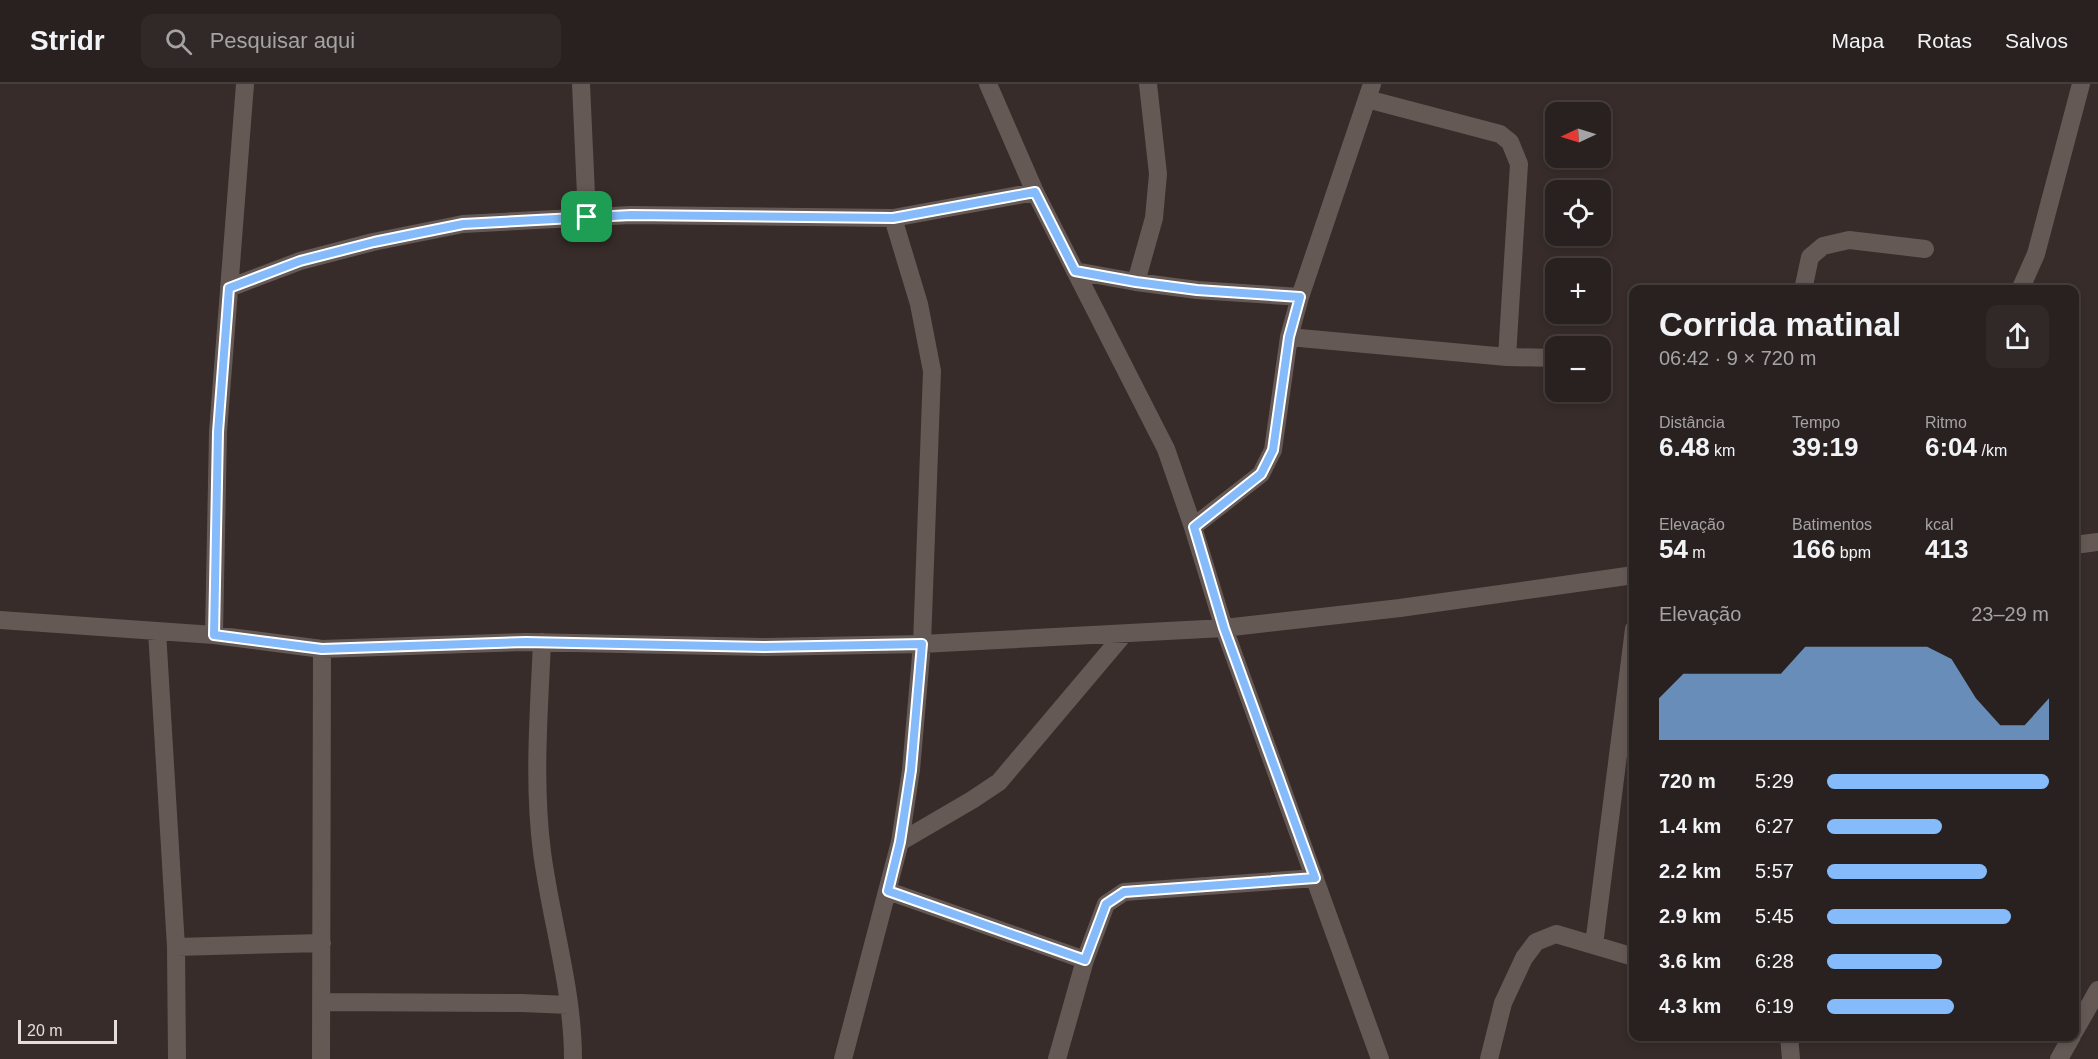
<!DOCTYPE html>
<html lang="pt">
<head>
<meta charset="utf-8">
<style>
	body { margin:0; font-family:Arial,sans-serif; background:#312928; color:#f1f3f6; height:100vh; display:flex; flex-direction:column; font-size:22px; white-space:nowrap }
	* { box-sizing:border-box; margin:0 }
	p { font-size:20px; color:#a5a3a4 }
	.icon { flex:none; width:33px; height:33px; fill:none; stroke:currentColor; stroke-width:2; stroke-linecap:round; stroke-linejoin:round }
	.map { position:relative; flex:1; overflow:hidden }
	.side { position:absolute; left:1629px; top:201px; width:450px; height:756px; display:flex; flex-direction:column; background:#29211f; border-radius:12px; box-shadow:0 3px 9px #0003,0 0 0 2px #453e3d }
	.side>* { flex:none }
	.needle { width:39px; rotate:266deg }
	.tools { position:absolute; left:1545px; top:18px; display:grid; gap:12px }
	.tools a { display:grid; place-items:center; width:66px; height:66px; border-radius:12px; background:#29211f; box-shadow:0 3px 9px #0003,0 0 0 2px #453e3d; font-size:30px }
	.scale { position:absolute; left:18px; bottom:15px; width:99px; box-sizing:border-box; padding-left:6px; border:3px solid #e5dddb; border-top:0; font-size:16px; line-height:21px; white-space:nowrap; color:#e5dddb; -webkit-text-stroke:4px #372c29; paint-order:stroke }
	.pin { position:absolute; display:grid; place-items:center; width:51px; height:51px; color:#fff; margin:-26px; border-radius:12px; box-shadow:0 3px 9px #0006 }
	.round { display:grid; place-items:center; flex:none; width:63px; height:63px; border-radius:12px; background:#312928 }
	.overview { display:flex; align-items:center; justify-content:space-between; height:102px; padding:0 30px }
	h1 { font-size:33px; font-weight:800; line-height:45px }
	.figures { display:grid; grid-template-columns:repeat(3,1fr); gap:9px; height:102px; padding:6px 30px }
	.figures div { display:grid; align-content:center }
	.figures b { font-size:26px; font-weight:800 }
	.figures small { font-size:16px; font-weight:400 }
	.figures p { font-size:16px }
	.chart { height:168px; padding:12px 30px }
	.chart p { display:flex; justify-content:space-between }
	.chart svg { width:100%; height:108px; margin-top:6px; fill:#85bbfb; opacity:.7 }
	ul { padding:0 30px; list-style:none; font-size:20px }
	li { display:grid; grid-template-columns:96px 72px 1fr; align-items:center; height:45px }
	li i { height:15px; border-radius:8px; background:#85bbfb }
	header { display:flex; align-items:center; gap:36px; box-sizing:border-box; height:84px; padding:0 30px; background:#29211f; border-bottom:2px solid #453e3d }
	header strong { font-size:28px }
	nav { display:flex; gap:33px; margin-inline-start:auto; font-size:21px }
	.search { width:420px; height:54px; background:#312928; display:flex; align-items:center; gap:15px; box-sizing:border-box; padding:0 21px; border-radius:12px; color:#a5a3a4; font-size:22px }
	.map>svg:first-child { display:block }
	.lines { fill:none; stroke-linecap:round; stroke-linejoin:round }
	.minor { stroke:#655955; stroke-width:18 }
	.route-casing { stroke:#fff; stroke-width:12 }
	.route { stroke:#85bbfb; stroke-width:8 }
</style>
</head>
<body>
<header>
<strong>Stridr</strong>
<div class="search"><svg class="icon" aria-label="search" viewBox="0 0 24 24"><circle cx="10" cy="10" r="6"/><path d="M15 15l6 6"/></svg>Pesquisar aqui</div>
<nav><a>Mapa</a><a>Rotas</a><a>Salvos</a></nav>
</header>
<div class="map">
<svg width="2098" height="975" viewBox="0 0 2098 975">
	<rect width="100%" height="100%" fill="#372c29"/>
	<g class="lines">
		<!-- minor -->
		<path class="minor" d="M581,0l6,133
			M988,0l47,108 131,257 27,78 31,101 156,431
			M1367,15l133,35 10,8 9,22 -12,193
			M1075,187l61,11 61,8 103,7
			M1136,198l18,-64 4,-44 -10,-90
			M229,204l71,-27 73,-19 90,-18 168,-9 262,3 142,-26
			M1803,206l7,-33 13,-11 26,-6 76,9
			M2020,206l16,-36 45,-170
			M1289,253l218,20 49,1
			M1193,443l68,-53 12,-24 16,-113 11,-40 72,-213
			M2074,461l24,-3
			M0,536l214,15 108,14 204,-7 239,5 157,-3 302,-16 176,-20 234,-33
			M157,547l19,316 1,112
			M214,551l4,-203 27,-348
			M542,558c-3,70 -9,140 0,210 9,69 31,137 31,207
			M900,758l72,-42 27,-18 125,-148
			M888,807l197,69
			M1594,861l40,-316
			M176,863l146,-4
			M321,918l200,1 48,2
			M2074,948l24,-42
			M1789,952l2,23
			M321,975l1,-410
			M843,975l57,-217 11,-72 11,-126 10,-273 -13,-67 -26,-86
			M1057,975l28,-99 21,-56 18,-12 191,-14
			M1489,975l14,-56 21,-45 12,-16 20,-8 78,23
			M2059,975l13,-23"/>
	</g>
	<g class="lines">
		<defs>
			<path id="route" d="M1035,108l40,79 61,11 61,8 103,7 -11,40 -16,113 -12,24 -67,53 30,101 91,250 -191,14 -18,12 -21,56 -197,-69 12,-49 11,-72 11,-126 -157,3 -239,-5 -204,7 -108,-14 4,-203 11,-144 71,-27 74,-19 89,-18 168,-9 262,3z"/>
		</defs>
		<!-- route casing -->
		<use href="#route" class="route-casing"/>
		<!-- route -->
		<use href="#route" class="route"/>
	</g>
</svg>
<div class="tools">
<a><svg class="needle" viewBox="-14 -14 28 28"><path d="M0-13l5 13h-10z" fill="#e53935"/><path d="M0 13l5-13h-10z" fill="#a5a3a4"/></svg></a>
<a><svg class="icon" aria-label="locate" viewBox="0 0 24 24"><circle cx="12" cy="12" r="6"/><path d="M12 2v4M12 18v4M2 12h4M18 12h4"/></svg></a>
<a>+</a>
<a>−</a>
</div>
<div class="scale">20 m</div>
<div class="pin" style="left:587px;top:133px;background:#1e9e55"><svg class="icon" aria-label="arrive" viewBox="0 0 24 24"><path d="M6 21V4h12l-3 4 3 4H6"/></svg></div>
<section class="side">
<div class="overview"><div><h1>Corrida matinal</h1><p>06:42 · 9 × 720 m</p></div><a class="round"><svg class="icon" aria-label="share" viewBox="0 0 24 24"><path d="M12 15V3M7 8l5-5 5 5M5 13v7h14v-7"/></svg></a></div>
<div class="figures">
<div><p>Distância</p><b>6.48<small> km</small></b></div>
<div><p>Tempo</p><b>39:19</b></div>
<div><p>Ritmo</p><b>6:04<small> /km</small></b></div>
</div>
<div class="figures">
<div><p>Elevação</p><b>54<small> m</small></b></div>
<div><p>Batimentos</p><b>166<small> bpm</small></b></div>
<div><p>kcal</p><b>413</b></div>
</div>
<div class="chart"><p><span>Elevação</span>23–29 m</p>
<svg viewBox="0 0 160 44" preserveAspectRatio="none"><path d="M0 44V27L10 17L20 17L30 17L40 17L50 17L60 6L70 6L80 6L90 6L100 6L110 6L120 11L130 27L140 38L150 38L160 27V44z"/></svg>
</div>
<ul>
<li><b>720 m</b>5:29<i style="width:100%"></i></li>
<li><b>1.4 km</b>6:27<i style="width:52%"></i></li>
<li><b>2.2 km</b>5:57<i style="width:72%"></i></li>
<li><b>2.9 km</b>5:45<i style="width:83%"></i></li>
<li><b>3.6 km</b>6:28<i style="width:52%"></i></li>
<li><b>4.3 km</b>6:19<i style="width:57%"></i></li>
</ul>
</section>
</div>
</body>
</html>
